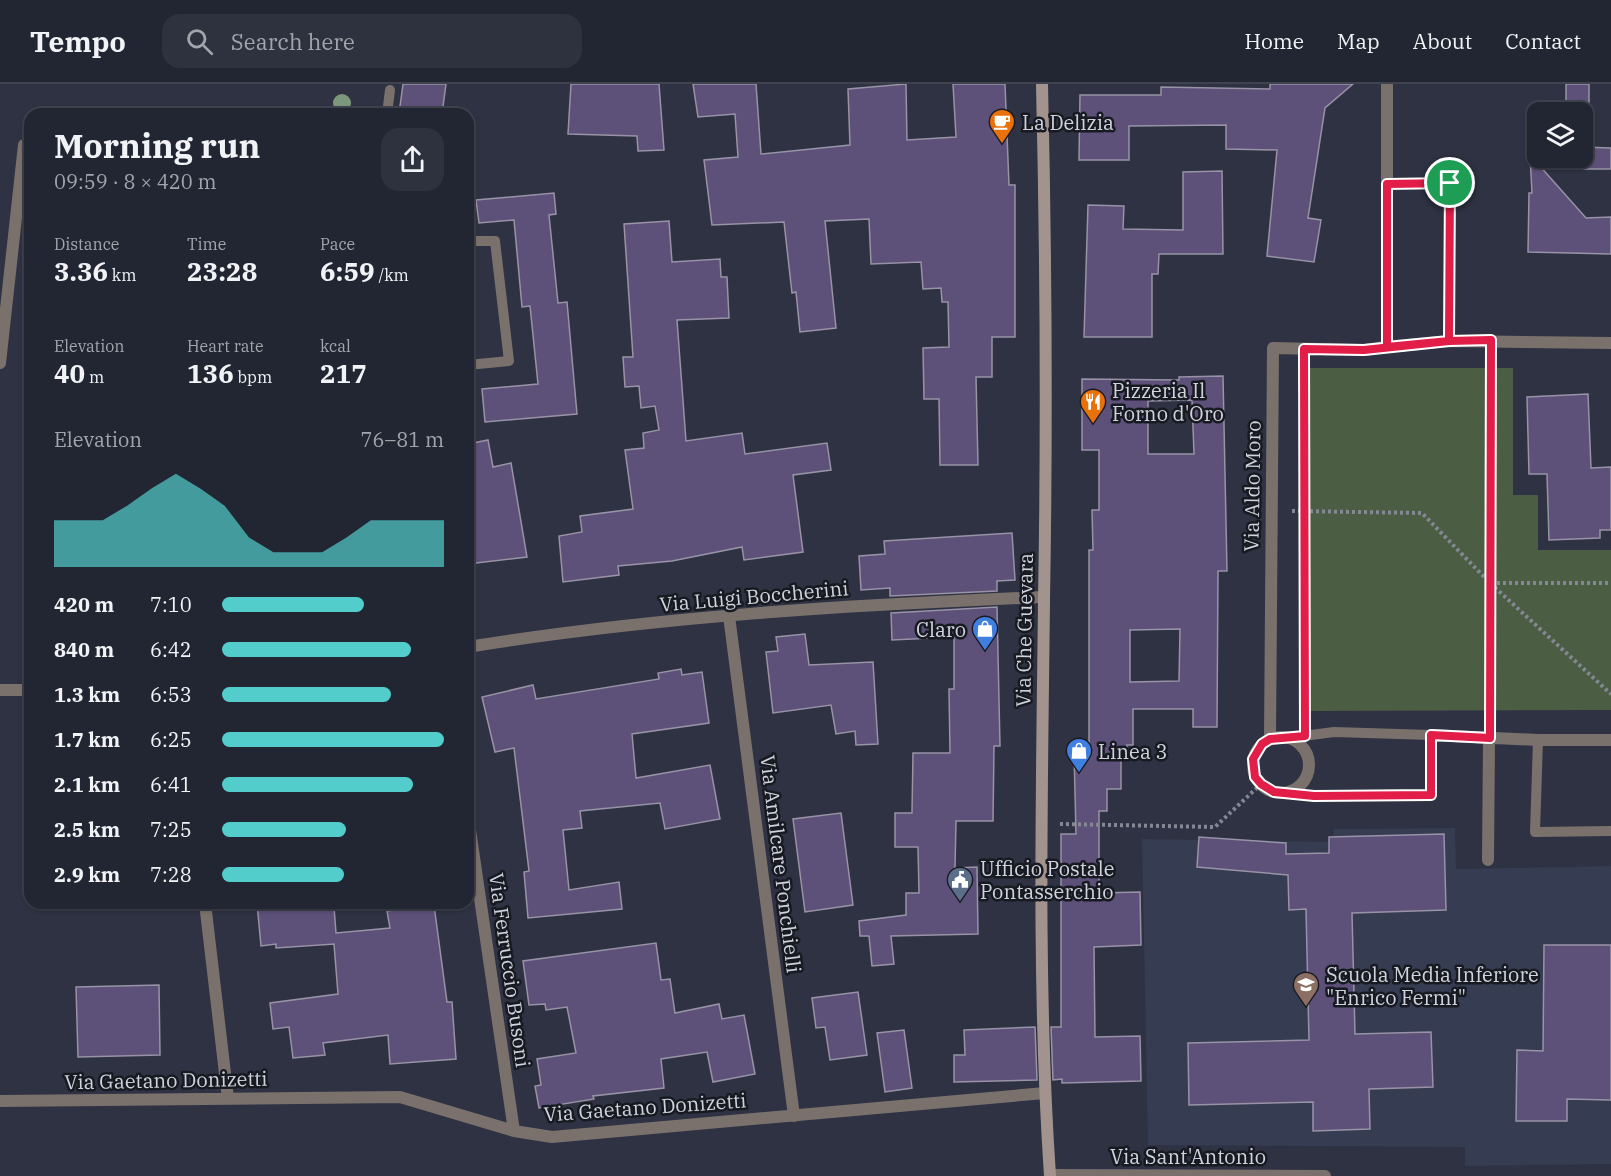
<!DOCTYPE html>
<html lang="en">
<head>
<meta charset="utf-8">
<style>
	body { margin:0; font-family:"IBM Plex Serif",serif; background:#2e323e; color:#f1f3f6; height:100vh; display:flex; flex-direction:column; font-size:22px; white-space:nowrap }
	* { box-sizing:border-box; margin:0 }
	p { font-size:20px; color:#a2a5ac }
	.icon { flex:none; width:33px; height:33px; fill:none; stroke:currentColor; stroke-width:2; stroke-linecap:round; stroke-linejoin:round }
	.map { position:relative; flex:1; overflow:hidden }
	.sheet { position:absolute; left:24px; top:24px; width:450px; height:801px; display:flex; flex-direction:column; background:#222632; border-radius:18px; box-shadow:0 2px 4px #0004,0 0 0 2px #3f434d }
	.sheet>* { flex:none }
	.buttons { position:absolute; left:1527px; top:18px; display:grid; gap:12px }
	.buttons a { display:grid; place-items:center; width:66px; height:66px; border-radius:12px; background:#222632; box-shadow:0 2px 4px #0004,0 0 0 2px #3f434d; font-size:30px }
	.pin { position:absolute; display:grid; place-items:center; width:51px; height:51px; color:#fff; margin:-26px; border:3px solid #fff; border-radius:50%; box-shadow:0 2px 6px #0007 }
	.round { display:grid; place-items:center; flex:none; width:63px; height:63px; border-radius:18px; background:#2e323e }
	.headline { display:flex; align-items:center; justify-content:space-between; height:102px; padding:0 30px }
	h1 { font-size:33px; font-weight:700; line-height:45px }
	.figures { display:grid; grid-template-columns:repeat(3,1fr); gap:9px; height:102px; padding:6px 30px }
	.figures div { display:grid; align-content:center }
	.figures b { font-size:26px; font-weight:700 }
	.figures small { font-size:16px; font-weight:400 }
	.figures p { font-size:16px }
	.chart { height:168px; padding:12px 30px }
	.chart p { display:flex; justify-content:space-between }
	.chart svg { width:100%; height:108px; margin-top:6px; fill:#52cdcc; opacity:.7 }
	ul { padding:0 30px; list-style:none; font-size:20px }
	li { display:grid; grid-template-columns:96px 72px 1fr; align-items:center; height:45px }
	li i { height:15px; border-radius:8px; background:#52cdcc }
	header { display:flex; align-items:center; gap:36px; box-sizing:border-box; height:84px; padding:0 30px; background:#222632; border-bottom:2px solid #3f434d }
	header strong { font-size:28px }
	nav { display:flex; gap:33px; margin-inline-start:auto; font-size:21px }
	.search { width:420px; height:54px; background:#2e323e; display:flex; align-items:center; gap:15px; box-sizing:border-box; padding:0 21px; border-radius:18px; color:#a2a5ac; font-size:22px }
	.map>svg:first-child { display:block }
	.built { fill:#363c51 }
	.green { fill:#4b5d43 }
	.building { fill:#5d5079; stroke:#9893a6; stroke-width:1.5; fill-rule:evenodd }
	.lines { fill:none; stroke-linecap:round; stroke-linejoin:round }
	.path { stroke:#848895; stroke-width:4; stroke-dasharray:3 3; stroke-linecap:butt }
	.service { stroke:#7a716d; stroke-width:10 }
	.pedestrian { stroke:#7a716d; stroke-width:12 }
	.minor { stroke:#7a716d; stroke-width:12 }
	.secondary { stroke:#a2938e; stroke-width:12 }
	.tree { fill:#7c977b }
	.route-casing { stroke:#fff; stroke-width:12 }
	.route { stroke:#e11d48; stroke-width:8 }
	.labels { text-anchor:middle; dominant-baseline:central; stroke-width:5; stroke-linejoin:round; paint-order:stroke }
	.poi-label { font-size:20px; fill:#d0d3dd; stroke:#181a22; text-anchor:start }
	.street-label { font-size:20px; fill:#d0d3dd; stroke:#181a22 }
</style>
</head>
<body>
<header>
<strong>Tempo</strong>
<div class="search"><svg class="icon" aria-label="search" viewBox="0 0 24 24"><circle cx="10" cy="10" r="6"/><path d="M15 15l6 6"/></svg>Search here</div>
<nav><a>Home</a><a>Map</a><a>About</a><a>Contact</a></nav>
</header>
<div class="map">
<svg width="1611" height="1092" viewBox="0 0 1611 1092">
	<rect width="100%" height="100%" fill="#2e3242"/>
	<!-- built -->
	<path class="built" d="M1455,744l1,41 155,-3v298l-146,2v-19l-317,-2 -6,-306 191,3 1,-13z"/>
	<!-- green -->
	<path class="green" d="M1308,284h205v127h25v55h73v160l-303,1z"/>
	<!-- building -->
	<path class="building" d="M403,0h43l-4,30h-43z
		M571,0h88l5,66 -26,1 -1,-15 -69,-2z
		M693,0h63l5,70 89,-9 -2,-56 58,-5 1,56 49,-3 -3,-53h52l4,101h6v152h-23v40h-16l2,88h-38l-1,-66h-15l-1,-51 26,-1 -1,-45h-6l-1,-14 -18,1 -2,-27 -50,2 -2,-45 -44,2 11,107 -36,4 -4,-40 -4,1 -8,-71 -72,3 -8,-65 34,-3 -3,-43 -37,3z
		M1270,0h83l-28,24 -17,110 13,2 -7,42 -47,-6 10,-106 -51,-1v-24l-97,1v34h-50l1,-65h81v-8l109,2z
		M1566,0h23v21h-23z
		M1582,63l29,1v21h-29z
		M1530,71l56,63 25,-1v37l-83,-2 1,-59h3z
		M1222,87l1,83h-64l-1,20h-6v63h-68l4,-132 36,1 -1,23 60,1v-58z
		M554,109l2,21 -7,1 9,88 9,-1 10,112 -92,8 -3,-33 56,-5 -8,-78 -8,1 -8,-87 -35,3 -3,-23z
		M669,137l3,41 48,-3 1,18h6l2,41 -52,2 9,121 56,-8 3,21 82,-11 4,27 -38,5 10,77 -59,8 -2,-13 -70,14 -54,5 1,9 -56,7 -4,-46 23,-4 -2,-16 53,-7 -8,-59 19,-2 -1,-15 16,-3 -4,-24 -14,2 -2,-22 -14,1 -2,-30h10l-9,-133z
		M1223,292l4,195h-9l-1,156h-24v-18h-60v36h-6v15h-6v29h-14v22h-8v82l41,-1 1,53 -47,2 1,90 45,-1 1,45 -79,2v-4l-9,1 -2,-53h10v-193h15l-2,-82h15v-202h4l-1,-40h7v-60h-17v-71l97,1v-3zM1192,316l2,54h-46v-53zM1180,545l-1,52 -49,1v-52z
		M1588,310l3,74 20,-1v63h-11v8l-51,2 -2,-66h-18l-2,-77z
		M488,356l5,27 18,-4 16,94 -59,7v-120z
		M1012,449l3,47 -18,1v10l-107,5v-8l-29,2 -2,-34 26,-2 -1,-13z
		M997,523l3,139h-6l-1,75h-37l-1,47 22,-1 1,67 -87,2 3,28 -22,2 -3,-30h-9l-1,-15 47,-6v-22h13l-1,-46h-23v-34h17l1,-60h37l-1,-64h5v-52l-62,3 -1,-27z
		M805,550l4,31 64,-3 5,82 -22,1 -1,-14 -19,3 -5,-29 -58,8 -7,-61 12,-1 -2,-14z
		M681,585l1,6 20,-3 7,51 -77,11 4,44 74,-13 10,54 -55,10 -5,-26 -80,8 2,17 -19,2 6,60 50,-8 3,27 -94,9 -4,-46 5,-1 -15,-123 -19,4 -13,-55 51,-12 3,14 123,-20 -1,-6z
		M841,729l12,92 -48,7 -12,-93z
		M1444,750l2,76 -94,3 3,121 76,-2 2,55 -64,2 1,40 -57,2v-29l-124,3 -1,-62 121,-3 -3,-131 -17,1 -1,-35 -91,-8 2,-30 87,6v11l43,-1v-16z
		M257,819h59l1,6 17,-2 2,26 54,-5 -3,-17 47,-6 13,97h5l4,57 -66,5 -2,-29 -65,8 2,12 -32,3 -4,-31 -16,2 -3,-26 68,-9 -4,-50 -58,4v-4l-15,2z
		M656,859l5,37 9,-1 5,34 44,-9 3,15 22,-4 11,59 -42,8 -6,-30 -46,7 3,29 -71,8 1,3 -55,9 -4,-22 6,-1 -4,-26 39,-6 -9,-46 -21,3 -1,-6 -16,1 -6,-44z
		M1544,861h67v155l-44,-1v22h-51l1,-71 26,1z
		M159,901l1,70 -82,2 -2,-70z
		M858,908l9,63 -37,5 -5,-33 -9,1 -4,-30z
		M1035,943l2,53 -83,2v-27h11l-1,-25z
		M904,946l8,58 -27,4 -8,-59z"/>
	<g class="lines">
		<!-- path -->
		<path class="path" d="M1304,283l1,350
			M1292,427l130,2 68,70 121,111
			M1491,499h120
			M1490,635l1,-359
			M1060,740l155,3 46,-43"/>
		<!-- service -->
		<path class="service" d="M387,30l3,-24
			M1387,100l63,-1 -1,158
			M468,157h27l14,120 -41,4
			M1288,654l46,-6 97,3v60l-117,1 -26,-4
			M1538,656l-3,92 76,-1"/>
		<!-- pedestrian -->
		<path class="pedestrian" d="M1431,651l107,5
			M1488,776l1,-122"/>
		<!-- minor -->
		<path class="minor" d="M1387,0v263l62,-6 162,2
			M0,279l24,-218 6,1
			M729,532l65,500
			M468,563c190,-31 384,-42 576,-50
			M0,606h30
			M1253 681a28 28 0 1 1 56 0a28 28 0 1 1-56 0Z
			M1270,655l3,-391 91,2 23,-3
			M1538,656h73
			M468,732l46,315
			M205,819l23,196
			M0,1017l400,-4 114,34 38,6 493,-44
			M1050,1091l275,1"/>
		<!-- secondary -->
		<path class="secondary" d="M1042,0c4,172 5,344 2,516 -2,192 -7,384 6,576"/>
	</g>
	<!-- trees -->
	<circle class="tree" cx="342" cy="19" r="9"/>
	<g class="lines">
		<defs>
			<path id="route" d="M1450,99l-1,158 -85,9 -60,-1 1,387 -35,3 -8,5 -9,15 2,18 6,7 13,8 40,4 117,-1v-60l59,3 1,-398 -42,1 -62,6v-163l63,-1"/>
		</defs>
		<!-- route casing -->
		<use href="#route" class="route-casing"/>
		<!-- route -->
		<use href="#route" class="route"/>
	</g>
	<!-- icons -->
	<defs>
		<symbol id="cafe-pin" viewBox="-11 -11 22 30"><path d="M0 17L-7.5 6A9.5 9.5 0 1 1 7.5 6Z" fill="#e8710a" stroke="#181a22"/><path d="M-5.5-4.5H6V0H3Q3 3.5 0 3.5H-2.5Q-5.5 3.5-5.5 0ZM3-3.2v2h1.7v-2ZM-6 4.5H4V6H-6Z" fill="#fff"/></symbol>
		<symbol id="restaurant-pin" viewBox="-11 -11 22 30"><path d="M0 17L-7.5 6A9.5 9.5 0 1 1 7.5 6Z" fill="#e8710a" stroke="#181a22"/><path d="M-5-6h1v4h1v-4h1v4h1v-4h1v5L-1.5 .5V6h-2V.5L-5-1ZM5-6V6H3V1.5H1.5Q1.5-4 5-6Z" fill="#fff"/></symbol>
		<symbol id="shop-pin" viewBox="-11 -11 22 30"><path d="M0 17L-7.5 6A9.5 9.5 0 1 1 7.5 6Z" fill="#3f7fe0" stroke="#181a22"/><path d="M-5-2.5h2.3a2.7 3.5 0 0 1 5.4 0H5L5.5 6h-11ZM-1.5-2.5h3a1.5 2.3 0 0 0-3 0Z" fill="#fff"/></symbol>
		<symbol id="civic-pin" viewBox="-11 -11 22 30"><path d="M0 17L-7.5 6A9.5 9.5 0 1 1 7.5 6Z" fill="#5c6f8a" stroke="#181a22"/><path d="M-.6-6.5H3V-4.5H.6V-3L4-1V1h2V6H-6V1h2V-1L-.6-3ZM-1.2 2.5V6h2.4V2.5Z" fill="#fff"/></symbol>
		<symbol id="school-pin" viewBox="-11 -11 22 30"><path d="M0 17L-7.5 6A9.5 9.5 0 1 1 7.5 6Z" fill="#8d6e63" stroke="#181a22"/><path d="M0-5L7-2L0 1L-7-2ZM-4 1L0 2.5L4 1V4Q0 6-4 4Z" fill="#fff"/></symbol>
	</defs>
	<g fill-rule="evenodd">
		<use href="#cafe-pin" x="987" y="23" width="30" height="40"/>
		<use href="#restaurant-pin" x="1078" y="303" width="30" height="40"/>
		<use href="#shop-pin" x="970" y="530" width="30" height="40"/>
		<use href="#shop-pin" x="1064" y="652" width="30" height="40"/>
		<use href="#civic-pin" x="945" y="781" width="30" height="40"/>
		<use href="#school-pin" x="1291" y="886" width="30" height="40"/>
	</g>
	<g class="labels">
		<!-- poi labels -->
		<g class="poi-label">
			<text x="1022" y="38">La Delizia</text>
			<text x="1112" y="306">Pizzeria Il<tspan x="1112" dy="23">Forno d'Oro</tspan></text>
			<text x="966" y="545" text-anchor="end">Claro</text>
			<text x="1098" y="667">Linea 3</text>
			<text x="980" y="784">Ufficio Postale<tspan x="980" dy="23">Pontasserchio</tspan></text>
			<text x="1326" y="890">Scuola Media Inferiore<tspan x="1326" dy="23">"Enrico Fermi"</tspan></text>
		</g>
		<!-- street labels -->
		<g class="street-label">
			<text transform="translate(1252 402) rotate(-89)">Via Aldo Moro</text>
			<text transform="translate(754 512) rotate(-5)">Via Luigi Boccherini</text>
			<text transform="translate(1024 546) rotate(-89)">Via Che Guevara</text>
			<text transform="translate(781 780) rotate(83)">Via Amilcare Ponchielli</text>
			<text transform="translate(510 886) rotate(82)">Via Ferruccio Busoni</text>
			<text transform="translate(166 996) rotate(-1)">Via Gaetano Donizetti</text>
			<text transform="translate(645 1023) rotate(-4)">Via Gaetano Donizetti</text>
			<text x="1188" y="1072">Via Sant'Antonio</text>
		</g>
	</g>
</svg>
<div class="buttons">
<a><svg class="icon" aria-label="layers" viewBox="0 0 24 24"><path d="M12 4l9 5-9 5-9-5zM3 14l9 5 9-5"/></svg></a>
</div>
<div class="pin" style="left:1450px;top:99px;background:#1e9e55"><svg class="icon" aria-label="arrive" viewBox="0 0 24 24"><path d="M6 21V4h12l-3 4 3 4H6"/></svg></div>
<section class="sheet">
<div class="headline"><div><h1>Morning run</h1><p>09:59 · 8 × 420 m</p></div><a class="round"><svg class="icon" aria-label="share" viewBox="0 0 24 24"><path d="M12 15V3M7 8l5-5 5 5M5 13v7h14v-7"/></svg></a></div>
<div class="figures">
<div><p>Distance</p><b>3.36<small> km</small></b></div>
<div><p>Time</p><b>23:28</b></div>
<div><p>Pace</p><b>6:59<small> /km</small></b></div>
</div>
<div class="figures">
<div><p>Elevation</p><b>40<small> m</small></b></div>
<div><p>Heart rate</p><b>136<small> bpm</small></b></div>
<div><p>kcal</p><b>217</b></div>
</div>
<div class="chart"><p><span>Elevation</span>76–81 m</p>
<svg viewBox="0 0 160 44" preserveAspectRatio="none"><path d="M0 44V25L10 25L20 25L30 19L40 12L50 6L60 12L70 19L80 32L90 38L100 38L110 38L120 32L130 25L140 25L150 25L160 25V44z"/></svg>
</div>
<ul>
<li><b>420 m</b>7:10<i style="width:64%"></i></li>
<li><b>840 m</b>6:42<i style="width:85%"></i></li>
<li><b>1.3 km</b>6:53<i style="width:76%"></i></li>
<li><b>1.7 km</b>6:25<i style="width:100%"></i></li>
<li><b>2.1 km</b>6:41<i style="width:86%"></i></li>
<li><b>2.5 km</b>7:25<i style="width:56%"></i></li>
<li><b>2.9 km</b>7:28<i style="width:55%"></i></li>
</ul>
</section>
</div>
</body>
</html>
